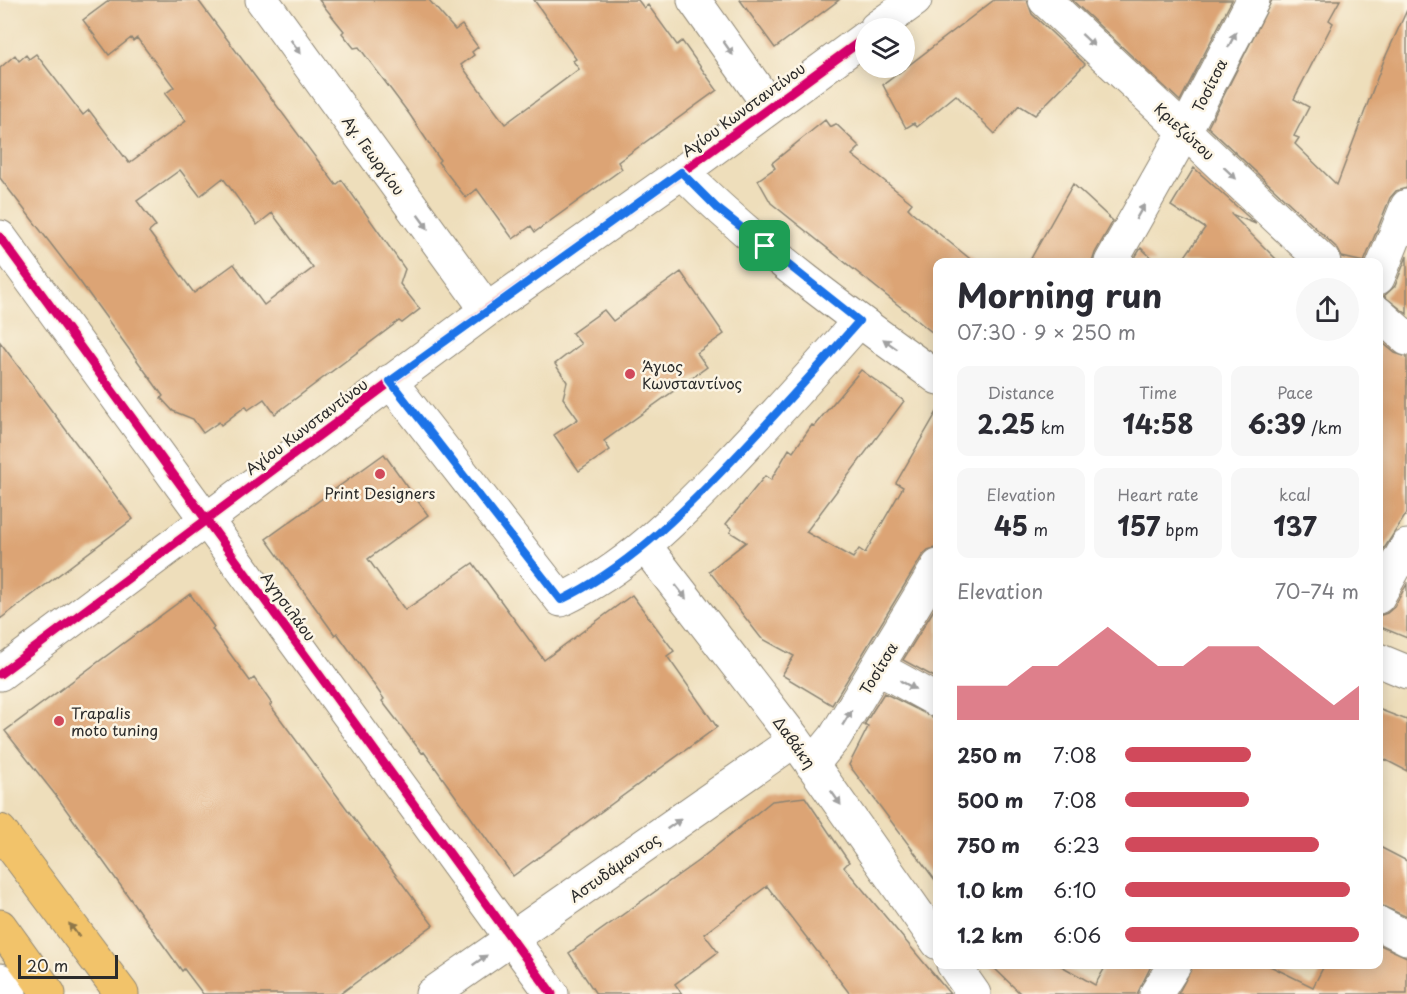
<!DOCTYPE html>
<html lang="en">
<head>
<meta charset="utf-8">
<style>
	body { margin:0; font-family:"Playpen Sans",sans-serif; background:#f7f7f7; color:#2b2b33; height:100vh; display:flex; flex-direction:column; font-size:22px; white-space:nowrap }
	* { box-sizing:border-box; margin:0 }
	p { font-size:20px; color:#7c7c81 }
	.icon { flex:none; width:33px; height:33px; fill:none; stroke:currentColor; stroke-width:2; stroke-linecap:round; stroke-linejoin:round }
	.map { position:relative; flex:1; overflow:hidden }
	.side { position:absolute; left:933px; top:258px; width:450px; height:711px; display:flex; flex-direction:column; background:#fff; border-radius:12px; box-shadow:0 3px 15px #0003 }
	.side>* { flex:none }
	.fabs { position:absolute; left:855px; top:18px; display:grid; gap:12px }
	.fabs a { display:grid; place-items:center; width:60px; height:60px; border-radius:50%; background:#fff; box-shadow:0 3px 15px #0003; font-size:30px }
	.scale { position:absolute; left:18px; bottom:15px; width:100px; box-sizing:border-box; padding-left:6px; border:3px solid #2b2b2b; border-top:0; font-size:16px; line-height:21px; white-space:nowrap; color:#2b2b2b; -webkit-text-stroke:4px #fcf5e5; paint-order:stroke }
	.pin { position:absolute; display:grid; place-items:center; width:51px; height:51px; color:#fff; margin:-26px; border-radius:12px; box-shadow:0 3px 9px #0006 }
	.round { display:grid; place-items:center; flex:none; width:63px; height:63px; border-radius:32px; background:#f7f7f7 }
	.summary { display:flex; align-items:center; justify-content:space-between; height:102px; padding:0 24px }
	h1 { font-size:33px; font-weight:700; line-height:45px }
	.figures { display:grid; grid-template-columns:repeat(3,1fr); gap:9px; height:102px; padding:6px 24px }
	.figures div { display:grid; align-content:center; border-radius:12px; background:#f7f7f7; text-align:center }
	.figures b { font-size:26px; font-weight:700 }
	.figures small { font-size:16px; font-weight:400 }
	.figures p { font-size:16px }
	.chart { height:168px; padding:12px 24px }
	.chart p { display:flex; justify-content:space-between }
	.chart svg { width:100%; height:108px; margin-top:6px; fill:#d1495b; opacity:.7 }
	ul { padding:0 24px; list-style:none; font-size:20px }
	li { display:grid; grid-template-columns:96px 72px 1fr; align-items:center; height:45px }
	li i { height:15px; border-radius:8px; background:#d1495b }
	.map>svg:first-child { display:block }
	.building { fill:#dca474; fill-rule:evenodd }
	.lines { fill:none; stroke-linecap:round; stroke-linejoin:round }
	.minor-casing { stroke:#8c8473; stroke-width:35 }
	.major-casing { stroke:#8c8473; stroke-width:35 }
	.minor { stroke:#fff; stroke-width:33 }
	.major { stroke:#f2c36a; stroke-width:33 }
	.cycleway-casing { stroke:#fcf5e5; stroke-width:13 }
	.cycleway { stroke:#d6006c; stroke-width:9 }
	.oneway { fill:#a0a0a0 }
	.oneway2 { fill:#8e774a }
	.route-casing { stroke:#fff; stroke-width:12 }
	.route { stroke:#1a73e8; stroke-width:8 }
	.poi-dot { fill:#d1495b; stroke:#fcf5e5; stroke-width:2 }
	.labels { text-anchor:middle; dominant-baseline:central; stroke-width:5; stroke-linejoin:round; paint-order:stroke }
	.street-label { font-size:15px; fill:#2b2b2b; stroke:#fcf5e5 }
	.poi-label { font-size:15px; fill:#2b2b2b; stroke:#fcf5e5; text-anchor:start }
</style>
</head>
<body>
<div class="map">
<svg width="1407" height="994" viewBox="0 0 1407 994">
	<rect width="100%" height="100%" fill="#fcf5e5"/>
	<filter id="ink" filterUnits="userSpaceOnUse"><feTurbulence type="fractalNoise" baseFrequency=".0167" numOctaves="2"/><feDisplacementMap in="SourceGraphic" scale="12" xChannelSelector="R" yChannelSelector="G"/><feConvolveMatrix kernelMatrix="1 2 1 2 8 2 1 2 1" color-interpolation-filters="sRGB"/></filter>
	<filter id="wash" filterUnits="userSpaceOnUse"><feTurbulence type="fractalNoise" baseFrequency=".008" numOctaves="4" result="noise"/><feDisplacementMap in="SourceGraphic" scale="24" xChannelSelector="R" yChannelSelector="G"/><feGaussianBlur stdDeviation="1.35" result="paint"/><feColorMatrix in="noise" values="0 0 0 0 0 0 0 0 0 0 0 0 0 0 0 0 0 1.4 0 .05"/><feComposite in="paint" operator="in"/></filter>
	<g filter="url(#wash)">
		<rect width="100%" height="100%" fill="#eedebb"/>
		<g id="blocks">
			<!-- building -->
			<path class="building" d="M110,0h88l138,185 6,-5 63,89 -5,15 20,25 -18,14 -3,-2 -124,93 -11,-15 -16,11 -2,-4 -25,19 -2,-3 -16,11 -10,-14 -20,-8 -12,-13 2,-2 -82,-113 -81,-105v-110l15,-13 4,6 7,-6 3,4 7,-5 47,61 6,-5 40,53 57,-42 -21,-27 9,-7 -37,-49 -4,3 -2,-3 -22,17 -26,-35zM180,170l20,26 23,-18 34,47 15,-12 41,55 -49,37 -30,-41 -40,29 -45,-61 7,-6 -19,-25z
				M319,0h110l26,30 7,-5 16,22 -6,5 2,3 -13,10 44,59 74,-55 -6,-8 3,-2 -42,-59h104l6,8 4,-3 29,40 5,-4 35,49 -99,72 4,7 -87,63 -4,-6 -18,13 -36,-50 -11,9 -28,-36 2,-2 -30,-45 -51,-68 -5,1 -12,-15 2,-2z
				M740,0h99l-64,48z
				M994,0h33l5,14 53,50 -50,51 -16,-10 -24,29 -39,-39 -39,32 -3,-4 -8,5 -23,-43z
				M1072,0h160l-52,101z
				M1272,0h68l-11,20 4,3 -39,76 15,8 -15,29 5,2 -4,6 42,41 47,-125 23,-50v178l-11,3 -6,7 -26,64 -22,-5 -5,-9 -129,-121z
				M825,120l5,7 6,-3 24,23 -8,8 60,48 -4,5 4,4 62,50h-36v75l-167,-134 -13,-23 17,-12 -3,-5z
				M1194,168l62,56 -25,-10 48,48h-98l24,-34 -34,-22z
				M1073,184l40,37 -18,32 -3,9h-63z
				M1141,248l15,14h-24z
				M1407,256v58l-23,-18 11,-10z
				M681,272l43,62 -27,19 10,14 -103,74 6,9 -31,21 -25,-36 24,-16 -15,-21 4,-16 -12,-18 26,-20 -9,-11 32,-23 9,11z
				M1378,339l17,14 12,4v156l-29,45z
				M0,342l133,177 -133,100z
				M861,370l43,31 -98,131 47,26 6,-9 6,4 38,-66 -7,-4 42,-73v137l-10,3 -6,6 -90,149 -50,-30 12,-19 -33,-18 -52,-67 37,-29 -16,-10 2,-3 -6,-5 39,-48 6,4 18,-31 4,3 19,-27 2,1z
				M384,454l44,61 -60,44 37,51 68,-47 71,97 88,-65 42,56 -7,5 50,71 -204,149 -89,-124 -2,1 -40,-52 2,-2 -47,-66 -2,2 -69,-96z
				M1407,584v54l-29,-12v-10l9,-3 7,-6z
				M190,594l24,33 -2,2 38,52 4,-3 18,26 -2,1 163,220 -93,69h-137l-19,-25 -2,2 -125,-174 -52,-66z
				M938,603v76l-35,-19z
				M884,693l54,27v164l-89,-119 19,-38 -4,-2z
				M1378,709l29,11v51l-29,-15z
				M805,797l44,65 -5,5 106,127h-100l-83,-108 -63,48 14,18 -43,32 7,10h-86l-27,-41 129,-92 74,-60z
				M1378,846l29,15v56l-29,-13z
				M1378,944l29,13v37h-229l16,-30h72l47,23 12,-23h53z
				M990,964h68l37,21 12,-21h45l-15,30h-116z"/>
		</g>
	</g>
	<g filter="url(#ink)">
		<use href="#blocks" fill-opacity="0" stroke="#8c8473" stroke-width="1.5"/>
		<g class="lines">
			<defs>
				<path id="minor" d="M262,0l225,310
					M694,0l76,107
					M1045,0l279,262
					M876,28l39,-28
					M682,172c77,77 167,142 256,206
					M0,237l552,757
					M1111,262l74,-131 68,-131
					M1378,278l29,-72
					M1378,313l29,26
					M390,381l171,219c64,-30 115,-81 163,-131 46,-48 91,-98 135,-148
					M645,546l150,194 143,203
					M1378,597l29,-51
					M1378,660l29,12
					M878,668l60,33
					M0,674l487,-364 195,-138 184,-135
					M812,765l23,-28 103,-171
					M1378,923l29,15
					M953,964l21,30
					M0,980l10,14
					M432,994l363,-254
					M1156,994l19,-30"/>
				<path id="major" d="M0,831l122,163
					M0,926l49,68"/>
			</defs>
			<!-- minor casing -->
			<use href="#minor" class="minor-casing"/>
			<!-- major casing -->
			<use href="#major" class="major-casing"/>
			<!-- minor -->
			<use href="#minor" class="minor"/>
			<!-- major -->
			<use href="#major" class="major"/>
			<defs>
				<path id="cycleway" d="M0,237l552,757
					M0,674l487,-364 195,-138 184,-135"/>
			</defs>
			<!-- cycleway casing -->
			<use href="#cycleway" class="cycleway-casing"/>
			<!-- cycleway -->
			<use href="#cycleway" class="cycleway"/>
		</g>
		<!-- one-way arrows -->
		<defs><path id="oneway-solid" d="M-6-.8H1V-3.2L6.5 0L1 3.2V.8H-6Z" transform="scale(1.5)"/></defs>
		<g class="oneway">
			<use href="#oneway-solid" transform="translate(1088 40) rotate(43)"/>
			<use href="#oneway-solid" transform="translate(1232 40) rotate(-63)"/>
			<use href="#oneway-solid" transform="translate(296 47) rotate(54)"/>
			<use href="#oneway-solid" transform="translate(728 48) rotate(55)"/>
			<use href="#oneway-solid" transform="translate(1230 173) rotate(43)"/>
			<use href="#oneway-solid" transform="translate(1140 212) rotate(-60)"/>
			<use href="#oneway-solid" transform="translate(423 222) rotate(54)"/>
			<use href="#oneway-solid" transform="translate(890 344) rotate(-144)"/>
			<use href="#oneway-solid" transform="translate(681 592) rotate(52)"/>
			<use href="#oneway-solid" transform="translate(908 685) rotate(29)"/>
			<use href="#oneway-solid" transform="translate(847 718) rotate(-58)"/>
			<use href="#oneway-solid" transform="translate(836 798) rotate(55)"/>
			<use href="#oneway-solid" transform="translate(674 824) rotate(-35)"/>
			<use href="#oneway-solid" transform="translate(480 960) rotate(-35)"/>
		</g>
		<use class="oneway2" href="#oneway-solid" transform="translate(74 930) rotate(-127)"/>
	</g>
	<g class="lines" filter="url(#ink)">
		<defs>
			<path id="route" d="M681,172l36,36 142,113c-44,50 -89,100 -135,148 -48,50 -99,100 -163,131l-171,-219z"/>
		</defs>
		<!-- route casing -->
		<use href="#route" class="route-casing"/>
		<!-- route -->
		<use href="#route" class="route"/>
	</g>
	<!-- markers -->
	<g class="poi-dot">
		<circle cx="630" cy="374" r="6"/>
		<circle cx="380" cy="474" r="6"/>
		<circle cx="59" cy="721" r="6"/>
	</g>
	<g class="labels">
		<!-- street labels -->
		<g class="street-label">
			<text transform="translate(1209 85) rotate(-63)">Τοσίτσα</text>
			<text transform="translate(743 109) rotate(-36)">Αγίου Κωνσταντίνου</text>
			<text transform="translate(1185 131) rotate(43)">Κριεζώτου</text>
			<text transform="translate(374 155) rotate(54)">Αγ. Γεωργίου</text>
			<text transform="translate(306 426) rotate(-37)">Αγίου Κωνσταντίνου</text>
			<text transform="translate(289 606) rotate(54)">Αγησιλάου</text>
			<text transform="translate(878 668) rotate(-59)">Τοσίτσα</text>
			<text transform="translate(795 742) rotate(54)">Δαβάκη</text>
			<text transform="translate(614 867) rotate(-35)">Αστυδάμαντος</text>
		</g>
		<!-- poi labels -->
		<g class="poi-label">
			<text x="642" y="365">Άγιος<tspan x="642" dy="17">Κωνσταντίνος</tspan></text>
			<text x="380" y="492" text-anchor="middle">Print Designers</text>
			<text x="71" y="712">Trapalis<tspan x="71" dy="17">moto tuning</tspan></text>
		</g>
	</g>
</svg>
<div class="fabs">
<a><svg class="icon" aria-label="layers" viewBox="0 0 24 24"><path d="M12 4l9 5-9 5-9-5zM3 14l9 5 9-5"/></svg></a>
</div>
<div class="scale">20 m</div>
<div class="pin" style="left:765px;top:246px;background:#1e9e55"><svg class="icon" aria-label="arrive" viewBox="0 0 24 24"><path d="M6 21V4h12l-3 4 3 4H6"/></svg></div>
<section class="side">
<div class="summary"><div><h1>Morning run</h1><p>07:30 · 9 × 250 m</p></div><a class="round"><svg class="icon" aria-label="share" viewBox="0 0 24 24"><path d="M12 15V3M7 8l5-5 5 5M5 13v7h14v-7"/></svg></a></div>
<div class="figures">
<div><p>Distance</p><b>2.25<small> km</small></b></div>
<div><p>Time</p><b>14:58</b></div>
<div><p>Pace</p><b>6:39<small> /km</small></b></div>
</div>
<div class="figures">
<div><p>Elevation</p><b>45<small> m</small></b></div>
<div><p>Heart rate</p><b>157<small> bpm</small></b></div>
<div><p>kcal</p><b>137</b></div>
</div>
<div class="chart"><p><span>Elevation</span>70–74 m</p>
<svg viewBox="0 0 160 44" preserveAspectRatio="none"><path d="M0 44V30L10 30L20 30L30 22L40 22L50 14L60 6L70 14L80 22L90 22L100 14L110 14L120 14L130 22L140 30L150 38L160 30V44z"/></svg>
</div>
<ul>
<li><b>250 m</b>7:08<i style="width:54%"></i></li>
<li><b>500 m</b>7:08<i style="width:53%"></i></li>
<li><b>750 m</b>6:23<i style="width:83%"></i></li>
<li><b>1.0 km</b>6:10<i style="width:96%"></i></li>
<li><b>1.2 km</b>6:06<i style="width:100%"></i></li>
</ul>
</section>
</div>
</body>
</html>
